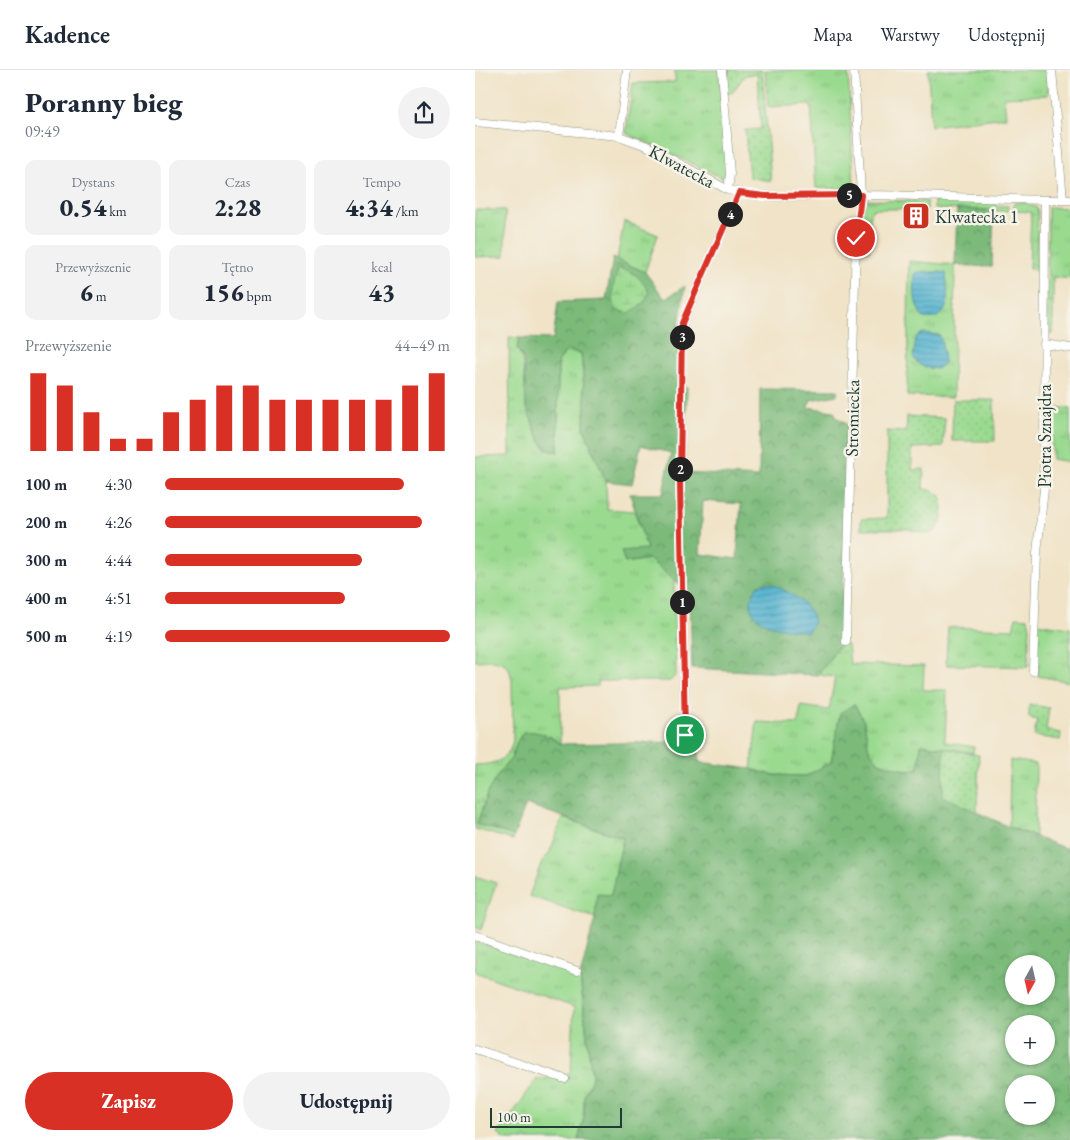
<!DOCTYPE html>
<html lang="pl">
<head>
<meta charset="utf-8">
<style>
	body { margin:0; font-family:"EB Garamond",serif; background:#f2f2f3; color:#1f2937; height:100vh; display:flex; flex-direction:column; font-size:19px; white-space:nowrap }
	* { box-sizing:border-box; margin:0 }
	p { font-size:16px; color:#747a83 }
	.icon { flex:none; width:28px; height:28px; fill:none; stroke:currentColor; stroke-width:2; stroke-linecap:round; stroke-linejoin:round }
	.map { position:relative; flex:1; overflow:hidden }
	.details { display:flex; flex-direction:column; background:#fff; width:475px }
	.details>* { flex:none }
	.needle { width:32px; rotate:188deg }
	.fabs { position:absolute; left:530px; top:885px; display:grid; gap:10px }
	.fabs a { display:grid; place-items:center; width:50px; height:50px; border-radius:50%; background:#fff; box-shadow:0 1px 4px #0004; font-size:25px }
	.scale { position:absolute; left:15px; bottom:12px; width:132px; box-sizing:border-box; padding-left:5px; border:2px solid #1f3d34; border-top:0; font-size:14px; line-height:18px; white-space:nowrap; color:#1f3d34; -webkit-text-stroke:4px #f7f3e8; paint-order:stroke }
	.pin { position:absolute; display:grid; place-items:center; width:42px; height:42px; color:#fff; margin:-21px; border:2px solid #fff; border-radius:50%; box-shadow:0 1px 5px #0007 }
	.km { position:absolute; width:25px; height:25px; margin:-12px; border-radius:50%; background:#222; color:#fff; font-size:14px; line-height:25px; text-align:center }
	.round { display:grid; place-items:center; flex:none; width:52px; height:52px; border-radius:26px; background:#f2f2f3 }
	.headline { display:flex; align-items:center; justify-content:space-between; height:85px; padding:0 25px }
	h1 { font-size:28px; font-weight:800; line-height:38px }
	.metrics { display:grid; grid-template-columns:repeat(3,1fr); gap:8px; height:85px; padding:5px 25px }
	.metrics div { display:grid; align-content:center; border-radius:10px; background:#f2f2f3; text-align:center }
	.metrics b { font-size:25px; font-weight:800 }
	.metrics small { font-size:14px; font-weight:400 }
	.metrics p { font-size:14px }
	.chart { height:140px; padding:10px 25px }
	.chart p { display:flex; justify-content:space-between }
	.chart svg { width:100%; height:90px; margin-top:5px; stroke:#d93025; stroke-width:6 }
	.action { display:flex; gap:10px; margin-top:auto; padding:10px 25px }
	.action a { flex:1; height:58px; border-radius:30px; background:#d93025; color:#fff; font-size:20px; font-weight:800; line-height:58px; text-align:center }
	.action a+a { background:#f2f2f3; color:#1f2937 }
	ul { padding:0 25px; list-style:none; font-size:16px }
	li { display:grid; grid-template-columns:80px 60px 1fr; align-items:center; height:38px }
	li i { height:12px; border-radius:6px; background:#d93025 }
	header { display:flex; align-items:center; gap:30px; box-sizing:border-box; height:70px; padding:0 25px; background:#fff; border-bottom:1px solid #e0e1e3 }
	header strong { font-size:24px }
	nav { display:flex; gap:28px; margin-inline-start:auto; font-size:18px }
	main { display:flex; flex:1; min-height:0 }
	.map>svg:first-child { display:block }
	.grass { fill:url(#grass-tufts); stroke:#5c8c62 }
	.forest { fill:url(#forest-crowns); stroke:#4d7c57; fill-rule:evenodd }
	.wetland { fill:url(#wetland-marsh); stroke:#5c8c62 }
	.garden { fill:url(#garden-dots); stroke:#5c8c62 }
	.water { fill:url(#water-rules); stroke:#387882 }
	.lines { fill:none; stroke-linecap:round; stroke-linejoin:round }
	.street-casing { stroke:#88907e; stroke-width:9 }
	.street { stroke:#fff; stroke-width:8 }
	.route-casing { stroke:#fff; stroke-width:10 }
	.route { stroke:#d93025; stroke-width:6 }
	.labels { text-anchor:middle; dominant-baseline:central; stroke-width:5; stroke-linejoin:round; paint-order:stroke }
	.street-label { font-size:18px; fill:#1f3d34; stroke:#f7f3e8 }
	.poi-label { font-size:18px; fill:#1f3d34; stroke:#f7f3e8; text-anchor:start }
</style>
</head>
<body>
<header>
<strong>Kadence</strong>
<nav><a>Mapa</a><a>Warstwy</a><a>Udostępnij</a></nav>
</header>
<main>
<section class="details">
<div class="headline"><div><h1>Poranny bieg</h1><p>09:49</p></div><a class="round"><svg class="icon" aria-label="share" viewBox="0 0 24 24"><path d="M12 15V3M7 8l5-5 5 5M5 13v7h14v-7"/></svg></a></div>
<div class="metrics">
<div><p>Dystans</p><b>0.54<small> km</small></b></div>
<div><p>Czas</p><b>2:28</b></div>
<div><p>Tempo</p><b>4:34<small> /km</small></b></div>
</div>
<div class="metrics">
<div><p>Przewyższenie</p><b>6<small> m</small></b></div>
<div><p>Tętno</p><b>156<small> bpm</small></b></div>
<div><p>kcal</p><b>43</b></div>
</div>
<div class="chart"><p><span>Przewyższenie</span>44–49 m</p>
<svg viewBox="0 0 160 44" preserveAspectRatio="none"><path d="M5 44V6M15 44V12M25 44V25M35 44V38M45 44V38M55 44V25M65 44V19M75 44V12M85 44V12M95 44V19M105 44V19M115 44V19M125 44V19M135 44V19M145 44V12M155 44V6"/></svg>
</div>
<ul>
<li><b>100 m</b>4:30<i style="width:84%"></i></li>
<li><b>200 m</b>4:26<i style="width:90%"></i></li>
<li><b>300 m</b>4:44<i style="width:69%"></i></li>
<li><b>400 m</b>4:51<i style="width:63%"></i></li>
<li><b>500 m</b>4:19<i style="width:100%"></i></li>
</ul>
<div class="action"><a>Zapisz</a><a>Udostępnij</a></div>
</section>
<div class="map">
<svg width="595" height="1070" viewBox="0 0 595 1070">
	<defs>
		<pattern id="grass-tufts" width="24" height="20" patternUnits="userSpaceOnUse" patternTransform="scale(1.25)"><rect width="24" height="20" fill="#9ada8f"/><path d="M3 7l-1-3M5 7V3M7 7l1-3M15 17l-1-3M17 17v-4M19 17l1-3" fill="none" stroke="#84bc7c"/></pattern>
		<pattern id="forest-crowns" width="20" height="18" patternUnits="userSpaceOnUse" patternTransform="scale(1.25)"><rect width="20" height="18" fill="#7bba7a"/><path d="M2 6a3 3 0 1 1 6 0M12 15a3 3 0 1 1 6 0" fill="none" stroke="#649865"/></pattern>
		<pattern id="wetland-marsh" width="20" height="14" patternUnits="userSpaceOnUse" patternTransform="scale(1.25)"><rect width="20" height="14" fill="#9ada8f"/><path d="M1 5h8M5 5V1M11 12h8M15 12V8" fill="none" stroke="#84bc7c"/></pattern>
		<pattern id="garden-dots" width="8" height="8" patternUnits="userSpaceOnUse" patternTransform="scale(1.25)"><rect width="8" height="8" fill="#9ada8f"/><path d="M2 2h.1M6 6h.1" fill="none" stroke="#84bc7c" stroke-width="1.8" stroke-linecap="round"/></pattern>
		<pattern id="water-rules" width="6" height="5" patternUnits="userSpaceOnUse" patternTransform="scale(1.25)"><rect width="6" height="5" fill="#52b2d0"/><path d="M0 2.5h6" fill="none" stroke="#4392aa"/></pattern>
	</defs>
	<rect width="100%" height="100%" fill="#f7f3e8"/>
	<filter id="ink" filterUnits="userSpaceOnUse"><feTurbulence type="fractalNoise" baseFrequency=".02" numOctaves="2"/><feDisplacementMap in="SourceGraphic" scale="10" xChannelSelector="R" yChannelSelector="G"/><feConvolveMatrix kernelMatrix="1 2 1 2 8 2 1 2 1" color-interpolation-filters="sRGB"/></filter>
	<filter id="wash" filterUnits="userSpaceOnUse"><feTurbulence type="fractalNoise" baseFrequency=".0096" numOctaves="4" result="noise"/><feDisplacementMap in="SourceGraphic" scale="20" xChannelSelector="R" yChannelSelector="G"/><feGaussianBlur stdDeviation="1.12" result="paint"/><feColorMatrix in="noise" values="0 0 0 0 0 0 0 0 0 0 0 0 0 0 0 0 0 1.4 0 .05"/><feComposite in="paint" operator="in"/></filter>
	<g filter="url(#wash)">
		<rect width="100%" height="100%" fill="#f0e3c7"/>
		<!-- grass -->
		<path class="grass" d="M200,0h44l8,102 -2,7 -99,-46 7,-50 42,-1z
			M290,0h83l6,119 -38,-1 -5,-83 -43,2z
			M453,0h119l1,25 -44,2 2,20 -75,9z
			M392,130l59,1 1,1v7h-53l-4,4 -1,38h-9l1,-44 2,-5z
			M459,131l61,1v3l13,1v5l-74,-2z
			M548,132l13,5 2,5 -2,58 -7,-1 2,-57 -17,-1v-8z
			M573,137l22,1v71l-17,-2v57l-6,1z
			M0,140h30v46l-30,1z
			M149,151l34,14 -13,37 -28,-12z
			M434,191l46,4 -2,132 -46,-1z
			M34,267l10,1 -2,10c8,14 5,15 7,30 4,25 6,52 23,72l11,2v-90l9,-12 14,3 4,48 -1,28 22,52 1,28 27,2 14,38 -23,14 24,-4 25,21 2,95 -6,6h-72v5l-38,1v57l-10,-8 -33,6 -6,17 -10,11 -13,21 -11,33 37,12 -1,4 -38,-11v-64c20,-1 34,-4 38,-25l-1,-60 -3,-12 -7,-6 -10,-2 -17,1v-204l35,-1z
			M577,336l18,3v53l-18,-3z
			M541,547l12,1 2,9 -2,40 -81,-2 -1,-4 2,-34 65,2z
			M562,553l33,5v54l-32,-6z
			M366,573l7,2 2,19 74,2 -1,24h24l-2,52 29,5 -1,6 -51,-9 -3,24c-16,4 -43,-1 -51,-18 -3,-8 -3,-20 -4,-29l-24,-8 -9,49 -25,14 -34,-1 -21,-6 6,-47 41,2 3,-18 28,4 6,-33 -17,-2z
			M535,690l26,4 -1,72 -26,-9z
			M88,748l60,20 -12,57h-14l-2,23 -66,-22 13,-35 7,-7z
			M0,806l21,7 -15,47 -6,-3z
			M0,871l105,36 12,101 -8,18v22l-6,22h-72l-8,-6 39,-55h10l6,-8 13,4 5,-5 3,-63 -99,-35z"/>
		<!-- forest -->
		<path class="forest" d="M482,139l37,1 -2,57 -37,-2z
			M138,188l32,14 20,27 20,-13 -7,44 1,56 8,1 -2,86 74,4 1,-88 78,1 -1,5 -26,5 -4,7 27,4 3,7 7,3 5,7 -8,215 -23,32 -126,-7 -2,-77 -16,-11 -25,-21 -24,4 -4,-12 26,-2 -17,-55h33l8,-41 -30,-8 -9,39 -26,-3 -22,-52 1,-28 -4,-48 -14,-3 -9,12v90l-11,-2 -7,-9 -14,-36 -2,-45 -7,-11 2,-11 34,1 5,-37 48,-2zM228,431l38,3 -4,55 -37,-5z
			M379,634l10,17 5,29 11,13 28,8 10,-2 3,-25 23,4 -1,48 66,31 58,22 3,-34v325h-492l6,-22v-22l8,-18 -12,-101 15,-59 2,-24 14,1 12,-57 -97,-34 -12,32 -37,-12 11,-33 13,-21 10,-11 6,-17 6,-10c15,-2 25,3 37,12l119,-2 13,3 7,5v12l52,7 21,6 34,1 25,-14 9,-49zM539,894h32v32h-32zM539,954h32v32h-32zM539,1014h32v32h-32z"/>
		<!-- wetland -->
		<path class="wetland" d="M143,199c16,0 24,11 31,24l-6,11 -14,9 -13,-3c-6,-16 -3,-25 2,-41z"/>
		<!-- garden -->
		<path class="garden" d="M250,0h37l9,111 -22,-4 -4,-47 16,-1 -4,-55 -12,1 -12,17 -6,2z
			M478,330h41l1,41h-43z
			M432,346l38,2 -2,28 -2,1 -29,1v22l12,-1 -1,20 9,1 9,6c4,13 2,34 -12,38l-22,-5h-46v-10l26,-1v-87l19,1z
			M554,634l20,4 -3,22 15,3 -1,7 -26,-4 3,-16 -8,-2z
			M469,678l35,7 -2,57 -34,-16z"/>
		<!-- water -->
		<path class="water" d="M449,201c8,2 15,0 22,2 1,21 8,49 -23,45 -10,-16 -9,-26 -8,-45z
			M448,263l16,2 3,8 2,20 -7,6c-11,-1 -17,-1 -24,-12l3,-20z
			M293,513c18,7 43,19 46,40l-6,9c-26,-3 -76,-8 -50,-47z"/>
	</g>
	<g filter="url(#ink)">
		<g class="lines">
			<defs>
				<path id="street" d="M247,0l8,104 -2,16
					M577,0l11,130
					M0,52l144,14 28,10 81,44c43,11 89,4 133,5 70,0 139,5 209,5
					M144,66l8,-66
					M569,274l26,4
					M371,572l10,-404 5,-43 -7,-125
					M558,601l4,-118 7,-64 1,-289
					M210,665l-5,-251 2,-161 57,-130
					M0,865l102,36
					M0,979l90,30"/>
			</defs>
			<!-- street casing -->
			<use href="#street" class="street-casing"/>
			<!-- street -->
			<use href="#street" class="street"/>
		</g>
	</g>
	<g class="lines" filter="url(#ink)">
		<defs>
			<path id="route" d="M210,665l-5,-251 2,-161 57,-130 26,3 96,-1 -5,43"/>
		</defs>
		<!-- route casing -->
		<use href="#route" class="route-casing"/>
		<!-- route -->
		<use href="#route" class="route"/>
	</g>
	<!-- icons -->
	<defs>
		<symbol id="building-square" viewBox="-11 -11 22 22"><rect x="-9" y="-9" width="18" height="18" rx="4" fill="#c8321e" stroke="#f7f3e8"/><path d="M-4-6H4V6H1V3H-1V6H-4ZM-2.5-4.3h1.7v1.8h-1.7ZM.8-4.3h1.7v1.8H.8ZM-2.5-1h1.7V.8h-1.7ZM.8-1h1.7V.8H.8Z" fill="#fff"/></symbol>
	</defs>
	<g fill-rule="evenodd">
		<use href="#building-square" x="425" y="130" width="32" height="32"/>
	</g>
	<g class="labels">
		<!-- street labels -->
		<g class="street-label">
			<text transform="translate(207 96) rotate(28)">Klwatecka</text>
			<text transform="translate(377 348) rotate(-89)">Stromiecka</text>
			<text transform="translate(569 366) rotate(-90)">Piotra Sznajdra</text>
		</g>
		<!-- poi labels -->
		<g class="poi-label">
			<text x="460" y="146">Klwatecka 1</text>
		</g>
	</g>
</svg>
<div class="fabs">
<a><svg class="needle" viewBox="-14 -14 28 28"><path d="M0-13l5 13h-10z" fill="#e53935"/><path d="M0 13l5-13h-10z" fill="#747a83"/></svg></a>
<a>+</a>
<a>−</a>
</div>
<div class="scale">100 m</div>
<div class="pin" style="left:210px;top:665px;background:#1e9e55"><svg class="icon" aria-label="arrive" viewBox="0 0 24 24"><path d="M6 21V4h12l-3 4 3 4H6"/></svg></div>
<div class="pin" style="left:381px;top:168px;background:#d93025"><svg class="icon" aria-label="check" viewBox="0 0 24 24"><path d="M5 12l5 5 9-10"/></svg></div>
<b class="km" style="left:207px;top:532px">1</b>
<b class="km" style="left:205px;top:399px">2</b>
<b class="km" style="left:207px;top:267px">3</b>
<b class="km" style="left:255px;top:144px">4</b>
<b class="km" style="left:374px;top:125px">5</b>
</div>
</main>
</body>
</html>
